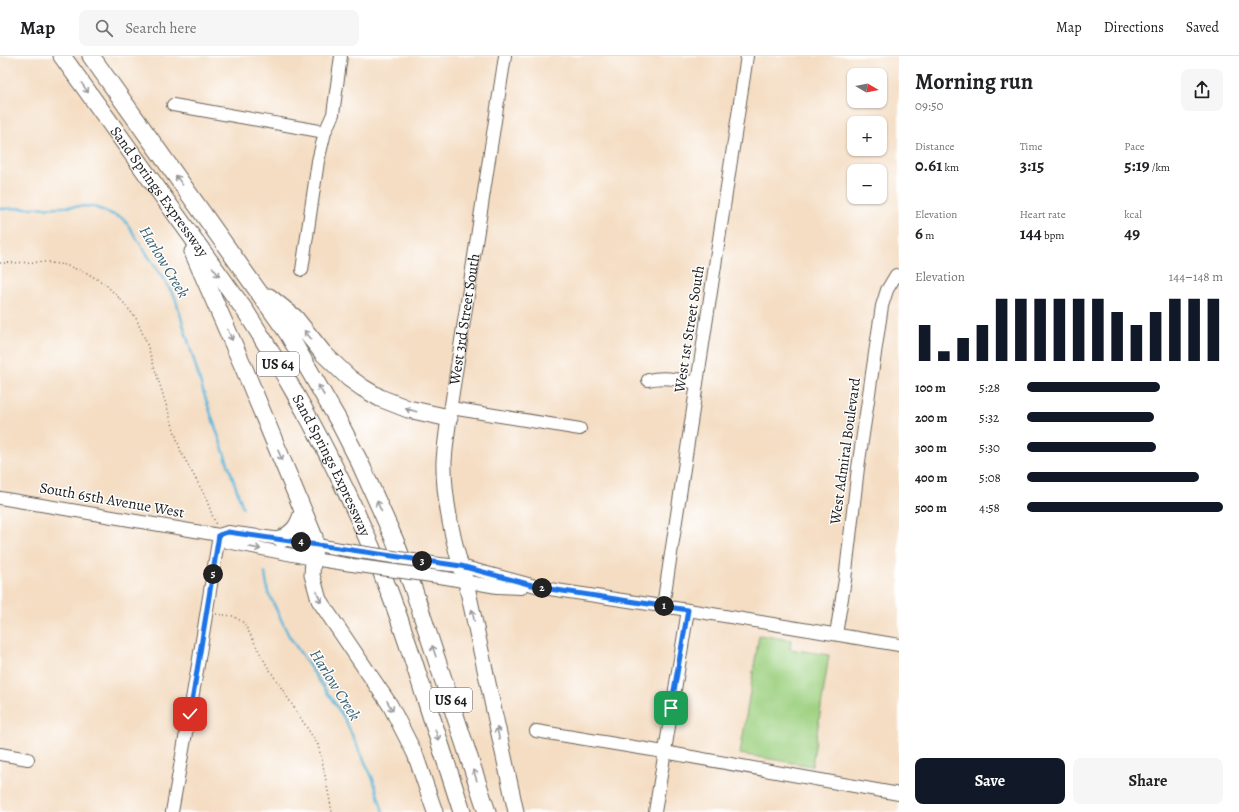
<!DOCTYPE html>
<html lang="en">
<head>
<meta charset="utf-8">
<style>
	body { margin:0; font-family:Alegreya,serif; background:#f6f6f6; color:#202124; height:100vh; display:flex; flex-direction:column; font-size:15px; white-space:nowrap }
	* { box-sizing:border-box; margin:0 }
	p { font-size:13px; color:#757577 }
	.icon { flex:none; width:22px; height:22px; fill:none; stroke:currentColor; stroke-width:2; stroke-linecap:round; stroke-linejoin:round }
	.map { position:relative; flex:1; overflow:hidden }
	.panel { display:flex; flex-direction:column; background:#fff; width:340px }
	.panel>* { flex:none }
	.needle { width:26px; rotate:99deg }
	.controls { position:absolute; left:847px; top:12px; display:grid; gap:8px }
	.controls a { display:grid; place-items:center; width:40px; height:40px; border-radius:8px; background:#fff; box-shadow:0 1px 3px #0004; font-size:20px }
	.pin { position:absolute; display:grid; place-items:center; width:34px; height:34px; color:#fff; margin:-17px; border-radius:8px; box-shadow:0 2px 6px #0006 }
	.km { position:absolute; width:20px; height:20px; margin:-10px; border-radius:50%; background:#222; color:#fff; font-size:11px; line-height:20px; text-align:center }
	.round { display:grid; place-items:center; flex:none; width:42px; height:42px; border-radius:8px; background:#f6f6f6 }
	.headline { display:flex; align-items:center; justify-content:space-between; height:68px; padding:0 16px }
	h1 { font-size:22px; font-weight:700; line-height:30px }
	.figures { display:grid; grid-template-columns:repeat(3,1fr); gap:6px; height:68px; padding:4px 16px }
	.figures div { display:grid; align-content:center }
	.figures b { font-size:17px; font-weight:700 }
	.figures small { font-size:11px; font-weight:400 }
	.figures p { font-size:11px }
	.chart { height:112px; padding:8px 16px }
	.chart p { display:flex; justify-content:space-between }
	.chart svg { width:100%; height:72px; margin-top:4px; stroke:#111827; stroke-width:6 }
	.action { display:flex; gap:8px; margin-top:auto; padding:8px 16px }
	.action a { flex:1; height:46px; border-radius:8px; background:#111827; color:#fff; font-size:16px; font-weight:700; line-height:46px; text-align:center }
	.action a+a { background:#f6f6f6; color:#202124 }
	ul { padding:0 16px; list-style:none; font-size:13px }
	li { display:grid; grid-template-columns:64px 48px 1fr; align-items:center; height:30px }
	li i { height:10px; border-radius:5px; background:#111827 }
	header { display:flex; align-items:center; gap:24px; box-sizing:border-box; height:56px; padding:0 20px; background:#fff; border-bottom:1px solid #e0e0e0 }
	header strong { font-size:19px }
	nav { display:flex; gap:22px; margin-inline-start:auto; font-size:14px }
	.search { width:280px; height:36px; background:#f6f6f6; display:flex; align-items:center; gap:10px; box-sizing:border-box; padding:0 14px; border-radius:8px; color:#757577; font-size:15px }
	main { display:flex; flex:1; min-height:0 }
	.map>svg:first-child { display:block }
	.green { fill:#9dd080; stroke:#5c764e }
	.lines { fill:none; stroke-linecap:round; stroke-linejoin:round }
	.stream { stroke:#5ab5d8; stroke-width:2.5 }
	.minor-casing { stroke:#686056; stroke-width:14 }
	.major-casing { stroke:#686056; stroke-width:17 }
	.highway-casing { stroke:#686056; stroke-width:19 }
	.path { stroke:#686056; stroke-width:1.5; stroke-dasharray:1 3; stroke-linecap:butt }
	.minor { stroke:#fff; stroke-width:12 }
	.major { stroke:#fff; stroke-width:15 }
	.highway { stroke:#fff; stroke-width:17 }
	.minor-bridge-casing { stroke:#686056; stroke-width:14; stroke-linecap:butt }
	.minor-bridge { stroke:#fff; stroke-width:12 }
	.oneway { stroke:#999 }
	.route-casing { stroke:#fff; stroke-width:8 }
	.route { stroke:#1a73e8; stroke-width:5 }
	.labels { text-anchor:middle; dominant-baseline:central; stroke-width:3; stroke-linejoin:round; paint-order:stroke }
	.shield { fill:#fff; stroke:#606060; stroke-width:1 }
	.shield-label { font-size:14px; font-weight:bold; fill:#1c1c1c }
	.street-label { font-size:15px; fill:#1c1c1c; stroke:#fff }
	.water-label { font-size:16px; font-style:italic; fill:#386171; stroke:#fff }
</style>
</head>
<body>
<header>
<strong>Map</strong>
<div class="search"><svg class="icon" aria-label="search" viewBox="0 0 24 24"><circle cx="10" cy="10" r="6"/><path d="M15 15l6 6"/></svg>Search here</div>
<nav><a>Map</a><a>Directions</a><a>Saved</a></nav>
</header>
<main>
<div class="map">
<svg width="899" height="756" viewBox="0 0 899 756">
	<rect width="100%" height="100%" fill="#fff"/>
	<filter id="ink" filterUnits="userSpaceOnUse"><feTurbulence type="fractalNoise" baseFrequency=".025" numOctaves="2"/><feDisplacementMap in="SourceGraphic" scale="8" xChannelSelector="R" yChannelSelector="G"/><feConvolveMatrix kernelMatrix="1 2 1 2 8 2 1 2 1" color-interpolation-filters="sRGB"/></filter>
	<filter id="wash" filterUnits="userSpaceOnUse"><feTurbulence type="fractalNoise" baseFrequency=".012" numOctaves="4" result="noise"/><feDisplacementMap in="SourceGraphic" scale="16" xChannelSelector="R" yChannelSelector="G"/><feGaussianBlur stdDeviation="0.9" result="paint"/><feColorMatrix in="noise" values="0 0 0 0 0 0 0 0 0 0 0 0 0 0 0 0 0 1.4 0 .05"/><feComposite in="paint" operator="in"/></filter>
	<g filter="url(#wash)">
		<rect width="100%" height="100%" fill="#f4ddc3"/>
		<!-- green -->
		<path class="green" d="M759,579l32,5 -1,9 39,6 -17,111 -72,-12z"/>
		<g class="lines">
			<!-- stream -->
			<path class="stream" d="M0,153l92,-3 32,13 51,78 28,94 40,117
				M265,517l3,19 21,44 54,80 30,63 10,33"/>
		</g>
	</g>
	<g filter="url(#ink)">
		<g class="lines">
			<defs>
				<g id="minor">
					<path d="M173,49l152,27"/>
					<path d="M302,214l16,-109 7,-29 8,-18 8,-58"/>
					<path d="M648,324c17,-4 32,0 49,3"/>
					<path d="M451,352l129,21"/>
					<path id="s1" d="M449,362l56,-362"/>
					<path d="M0,442l219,37 9,-3 54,7 58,10"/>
					<path d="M219,479l8,7 86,17 32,5"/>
					<path d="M439,508l22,2 82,22 145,22 211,35"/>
					<path d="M446,522l51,9 24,1"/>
					<path d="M663,550l84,-550"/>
					<path d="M836,578l9,-54 13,-112 24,-162 5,-16 9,-15"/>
					<path d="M536,675l128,21 235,42"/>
					<path d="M0,698l28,5"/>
					<path d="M172,756l26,-147 21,-130"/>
					<path d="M655,756l33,-202"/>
				</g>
				<path id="major" d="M449,362c-2,14 -4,29 -5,43 -1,36 10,87 22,121l50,230
					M313,503l-1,16 7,25 71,105 25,49 20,58"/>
				<g id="highway">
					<path id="s2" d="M62,0l184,256c57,89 105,180 143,279 14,36 25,72 37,109 12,37 24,75 36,112"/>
					<path d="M91,0l196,276 51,88 22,43 35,78 18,47 74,224"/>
					<path d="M193,196l50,114 71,171v7l-1,15"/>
					<path d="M269,241l26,21 28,35 26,25 14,10 17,10 28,11 41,9"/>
					<path d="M282,483c13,-8 16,-12 21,-27"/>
				</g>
			</defs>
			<!-- minor casing -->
			<use href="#minor" class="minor-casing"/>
			<!-- major casing -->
			<use href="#major" class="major-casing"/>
			<!-- highway casing -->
			<use href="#highway" class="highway-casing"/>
			<!-- path -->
			<path class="path" d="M0,207l46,-1 19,3 22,8 18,11 17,17 14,17 11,26 34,108 24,44 11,29
				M216,558l17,2 11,7 22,41 52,81 5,20 9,47"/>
			<!-- minor -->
			<use href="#minor" class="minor"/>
			<!-- major -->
			<use href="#major" class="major"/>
			<!-- highway -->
			<use href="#highway" class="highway"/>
			<defs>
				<path id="minor-bridge" d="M340,493l99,15
					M345,508l101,14"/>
			</defs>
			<!-- minor-bridge casing -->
			<use href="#minor-bridge" class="minor-bridge-casing"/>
			<!-- minor-bridge -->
			<use href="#minor-bridge" class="minor-bridge"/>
		</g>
		<!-- one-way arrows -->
		<defs><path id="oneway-shaft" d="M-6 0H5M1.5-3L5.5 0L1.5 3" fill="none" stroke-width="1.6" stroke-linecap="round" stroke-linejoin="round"/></defs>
		<g class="oneway">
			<use href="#oneway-shaft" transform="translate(85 32) rotate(55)"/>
			<use href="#oneway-shaft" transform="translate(179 124) rotate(-126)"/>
			<use href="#oneway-shaft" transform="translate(216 216) rotate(54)"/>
			<use href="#oneway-shaft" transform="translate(230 279) rotate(67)"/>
			<use href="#oneway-shaft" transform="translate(308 279) rotate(-128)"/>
			<use href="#oneway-shaft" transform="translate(321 334) rotate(-119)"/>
			<use href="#oneway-shaft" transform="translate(411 354) rotate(-164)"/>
			<use href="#oneway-shaft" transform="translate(280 399) rotate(68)"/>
			<use href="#oneway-shaft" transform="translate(379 450) rotate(-114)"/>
			<use href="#oneway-shaft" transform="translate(255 492) rotate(11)"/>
			<use href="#oneway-shaft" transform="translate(319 541) rotate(68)"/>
			<use href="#oneway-shaft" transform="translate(473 559) rotate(-102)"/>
			<use href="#oneway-shaft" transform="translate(434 595) rotate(-109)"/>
			<use href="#oneway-shaft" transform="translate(390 650) rotate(60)"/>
			<use href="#oneway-shaft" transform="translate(498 677) rotate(-102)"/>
			<use href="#oneway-shaft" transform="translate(437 679) rotate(72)"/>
			<use href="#oneway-shaft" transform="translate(475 719) rotate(-108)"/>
		</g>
	</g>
	<g class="lines" filter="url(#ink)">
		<defs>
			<path id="route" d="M190,658l29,-179 9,-3 233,34 82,22 145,22 -17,98"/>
		</defs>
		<!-- route casing -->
		<use href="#route" class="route-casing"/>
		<!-- route -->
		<use href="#route" class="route"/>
	</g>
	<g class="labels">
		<!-- shield labels -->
		<g class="shield">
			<rect x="257" y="296" width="42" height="24" rx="3"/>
			<rect x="430" y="632" width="42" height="24" rx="3"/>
		</g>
		<g class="shield-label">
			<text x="278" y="308">US 64</text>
			<text x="451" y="644">US 64</text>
		</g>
		<!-- street labels -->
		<g class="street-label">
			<text stroke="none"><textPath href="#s2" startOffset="167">Sand Springs Expressway</textPath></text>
			<text stroke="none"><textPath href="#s1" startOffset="100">West 3rd Street South</textPath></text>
			<text transform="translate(689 273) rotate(-81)">West 1st Street South</text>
			<text transform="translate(845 395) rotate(-82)">West Admiral Boulevard</text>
			<text stroke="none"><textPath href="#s2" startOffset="491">Sand Springs Expressway</textPath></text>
			<text transform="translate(112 444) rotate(10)">South 65th Avenue West</text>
		</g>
		<!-- water labels -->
		<g class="water-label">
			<text transform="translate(164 206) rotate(59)">Harlow Creek</text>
			<text transform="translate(335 629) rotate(58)">Harlow Creek</text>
		</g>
	</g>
</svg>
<div class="controls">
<a><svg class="needle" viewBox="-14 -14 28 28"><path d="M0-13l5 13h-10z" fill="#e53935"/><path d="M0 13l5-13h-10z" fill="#757577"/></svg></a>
<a>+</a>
<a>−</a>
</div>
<div class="pin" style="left:671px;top:652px;background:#1e9e55"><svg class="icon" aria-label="arrive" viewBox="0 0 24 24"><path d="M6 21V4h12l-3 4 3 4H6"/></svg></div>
<div class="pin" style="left:190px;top:658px;background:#d93025"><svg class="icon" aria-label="check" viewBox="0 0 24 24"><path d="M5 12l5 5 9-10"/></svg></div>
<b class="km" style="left:664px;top:550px">1</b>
<b class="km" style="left:542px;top:532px">2</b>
<b class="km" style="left:422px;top:505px">3</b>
<b class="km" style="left:301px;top:486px">4</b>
<b class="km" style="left:213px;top:518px">5</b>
</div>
<section class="panel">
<div class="headline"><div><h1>Morning run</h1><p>09:50</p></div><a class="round"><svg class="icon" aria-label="share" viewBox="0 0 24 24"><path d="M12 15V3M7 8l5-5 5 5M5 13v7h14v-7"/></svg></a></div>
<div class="figures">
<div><p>Distance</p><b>0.61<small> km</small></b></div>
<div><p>Time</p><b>3:15</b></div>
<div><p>Pace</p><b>5:19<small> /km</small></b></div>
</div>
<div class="figures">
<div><p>Elevation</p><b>6<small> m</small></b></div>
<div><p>Heart rate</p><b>144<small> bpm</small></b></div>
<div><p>kcal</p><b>49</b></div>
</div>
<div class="chart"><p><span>Elevation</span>144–148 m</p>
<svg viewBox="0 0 160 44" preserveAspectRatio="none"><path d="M5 44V22M15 44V38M25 44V30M35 44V22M45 44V6M55 44V6M65 44V6M75 44V6M85 44V6M95 44V6M105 44V14M115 44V22M125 44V14M135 44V6M145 44V6M155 44V6"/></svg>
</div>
<ul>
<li><b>100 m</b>5:28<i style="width:68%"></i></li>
<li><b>200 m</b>5:32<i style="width:65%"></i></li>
<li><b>300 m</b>5:30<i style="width:66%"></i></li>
<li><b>400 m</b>5:08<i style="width:88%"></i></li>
<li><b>500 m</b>4:58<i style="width:100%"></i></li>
</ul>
<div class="action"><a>Save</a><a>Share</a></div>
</section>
</main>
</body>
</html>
